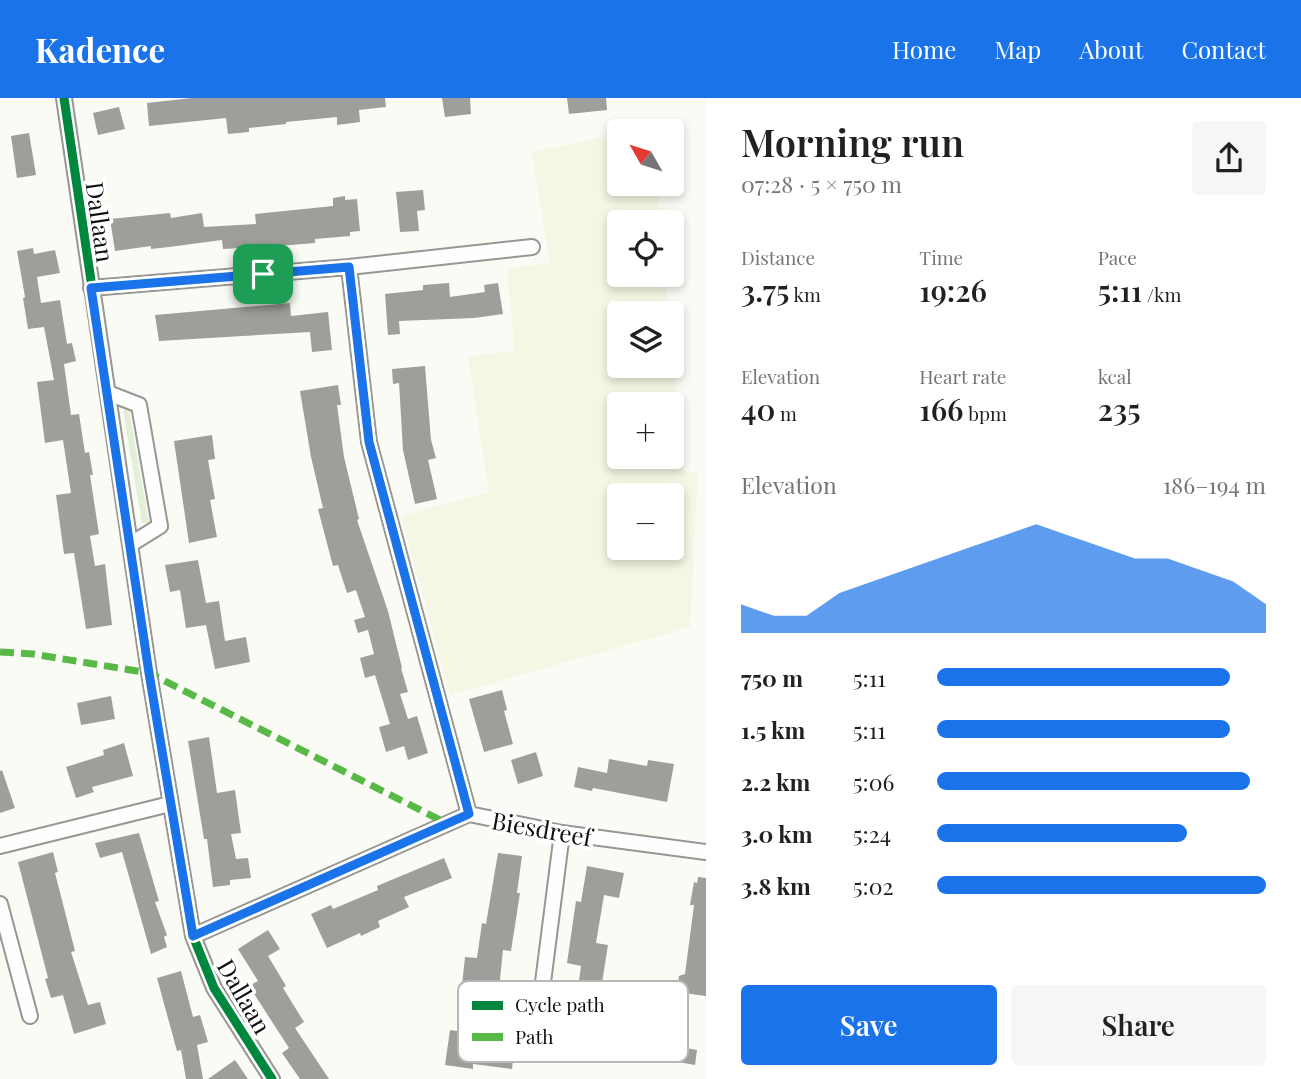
<!DOCTYPE html>
<html lang="en">
<head>
<meta charset="utf-8">
<style>
	body { margin:0; font-family:"Playfair Display",serif; background:#f6f6f6; color:#202124; height:100vh; display:flex; flex-direction:column; font-size:26px; white-space:nowrap }
	* { box-sizing:border-box; margin:0 }
	p { font-size:23px; color:#757577 }
	.icon { flex:none; width:38px; height:38px; fill:none; stroke:currentColor; stroke-width:2; stroke-linecap:round; stroke-linejoin:round }
	.map { position:relative; flex:1; overflow:hidden }
	.drawer { display:flex; flex-direction:column; background:#fff; width:595px }
	.drawer>* { flex:none }
	.needle { width:46px; rotate:309deg }
	.fabs { position:absolute; left:607px; top:21px; display:grid; gap:14px }
	.fabs a { display:grid; place-items:center; width:77px; height:77px; border-radius:7px; background:#fff; box-shadow:0 4px 10px #0003; font-size:35px }
	.pin { position:absolute; display:grid; place-items:center; width:60px; height:60px; color:#fff; margin:-30px; border-radius:14px; box-shadow:0 4px 10px #0006 }
	.round { display:grid; place-items:center; flex:none; width:74px; height:74px; border-radius:7px; background:#f6f6f6 }
	.headline { display:flex; align-items:center; justify-content:space-between; height:119px; padding:0 35px }
	h1 { font-size:38px; font-weight:600; line-height:52px }
	.figures { display:grid; grid-template-columns:repeat(3,1fr); gap:10px; height:119px; padding:7px 35px }
	.figures div { display:grid; align-content:center }
	.figures b { font-size:30px; font-weight:600 }
	.figures small { font-size:19px; font-weight:400 }
	.figures p { font-size:19px }
	.chart { height:196px; padding:14px 35px }
	.chart p { display:flex; justify-content:space-between }
	.chart svg { width:100%; height:126px; margin-top:7px; fill:#1a73e8; opacity:.7 }
	.cta { display:flex; gap:14px; margin-top:auto; padding:14px 35px }
	.cta a { flex:1; height:80px; border-radius:7px; background:#1a73e8; color:#fff; font-size:28px; font-weight:600; line-height:80px; text-align:center }
	.cta a+a { background:#f6f6f6; color:#202124 }
	ul { padding:0 35px; list-style:none; font-size:23px }
	li { display:grid; grid-template-columns:112px 84px 1fr; align-items:center; height:52px }
	li i { height:18px; border-radius:9px; background:#1a73e8 }
	header { display:flex; align-items:center; gap:42px; box-sizing:border-box; height:98px; padding:0 35px; background:#1a73e8; color:#fff }
	header strong { font-size:33px }
	nav { display:flex; gap:38px; margin-inline-start:auto; font-size:24px }
	main { display:flex; flex:1; min-height:0 }
	.map>svg:first-child { display:block }
	.farmland { fill:#f6f6e4; fill-rule:evenodd }
	.green { fill:#e4efd8 }
	.building { fill:#9f9e9b }
	.lines { fill:none; stroke-linecap:round; stroke-linejoin:round }
	.street-casing { stroke:#969694; stroke-width:18 }
	.street { stroke:#fefefe; stroke-width:14 }
	.quiet { stroke:#58b947; stroke-width:7; stroke-dasharray:14 7; stroke-linecap:butt }
	.cycleway-casing { stroke:#fff; stroke-width:13 }
	.cycleway { stroke:#00873e; stroke-width:9 }
	.route-casing { stroke:#fff; stroke-width:14 }
	.route { stroke:#1a73e8; stroke-width:9 }
	.labels { text-anchor:middle; dominant-baseline:central; stroke-width:7; stroke-linejoin:round; paint-order:stroke }
	.street-label { font-size:24px; fill:#101010; stroke:#fff }
	.key { fill:#fff; stroke:#b7b7b7; stroke-width:2 }
	.key-label { font-size:19px; fill:#101010 }
</style>
</head>
<body>
<header>
<strong>Kadence</strong>
<nav><a>Home</a><a>Map</a><a>About</a><a>Contact</a></nav>
</header>
<main>
<div class="map">
<svg width="706" height="981" viewBox="0 0 706 981">
	<rect width="100%" height="100%" fill="#fbfbf6"/>
	<!-- farmland -->
	<path class="farmland" d="M619,36l1,50h37l3,38h-40v53h45l4,38h-49v53h52v-19l9,91 -4,1 8,34 13,-2 -8,156 -240,68 -49,-179 88,-24 -21,-136 47,-5 -8,-83 43,-5 -18,-111zM620,306h52v53h-52zM620,397h52v53h-52z"/>
	<!-- green -->
	<path class="green" d="M126,311l3,1 20,113h-7l-19,-112z"/>
	<!-- building -->
	<path class="building" d="M192,0h193l1,9 -27,3 1,12 -23,3v-8l-51,5v2l-37,4v4l-21,2 -2,-16 -77,8 -2,-23z
		M442,0h28l1,16 -26,3z
		M567,0h39l1,12 -38,4z
		M119,9l6,22 -27,6 -5,-22z
		M29,35l7,42 -19,3 -6,-42z
		M423,92l2,20 -8,1 2,20 -19,1 -4,-40z
		M345,98v4l12,-1 3,32 -10,1v4l-35,3v4l-37,3 -55,3 -1,-9 -53,7 -18,2v-3l-36,5 -5,-32 60,-6 1,5 31,-5 2,14 52,-3 -1,-10 78,-8v-8z
		M33,150l1,6 21,-4 5,23 -23,4 4,26 19,-3 7,44 5,-1 4,18 -12,3 7,51 8,-1 6,39 4,-1 4,23h-3l9,59 -9,2 5,30 10,-2 7,61 -26,4 -12,-76 -10,1 -8,-59 15,-2 -8,-53 -18,3 -8,-61 17,-2 -10,-53 -16,2 -5,-31 2,-1 -8,-46z
		M449,185l1,14 35,-5 -1,-7 14,-2 5,31 -29,4 -75,3 1,13 -12,1 -3,-41 38,-4v-5z
		M290,205l1,13 37,-4 4,38 -20,2 -2,-20 -151,9 -4,-26z
		M425,268l6,74 5,18 -8,2 9,39 -22,5 -12,-54 -4,-67 -6,1 -1,-15z
		M338,287l3,20h-4l7,52 15,62 -2,1 31,91 14,57h-1l7,24 -8,2 8,25 9,-3 11,37 -20,7 -4,-14 -18,6 -7,-25 11,-3 -15,-49 -10,3 -5,-20 14,-4 -6,-24 -10,3 -4,-13 11,-3 -9,-27 -9,3 -9,-28 -5,1 -15,-57 5,-1 -12,-51 -11,-66z
		M212,337l3,24 -7,1 7,39 -5,1 7,37 -28,6 -15,-102z
		M198,462l8,43 13,-2 6,40 21,-4 4,25 -35,7 -9,-44 -20,3 -6,-38 -10,2 -5,-27z
		M502,592l5,20 -3,1 9,33 -29,8 -15,-53z
		M111,598l4,23 -34,6 -4,-22z
		M209,639l8,56 18,-3 6,43 -10,1 5,25 12,-1 3,20 -21,2v5l-17,2 -6,-48h-3l-16,-98z
		M124,645l9,33 -41,11 2,5 -18,6 -10,-31 38,-12 -1,-5z
		M536,654l7,24 -25,8 -7,-24z
		M609,661l38,7 1,-6 26,4 -7,38 -74,-14 -1,3 -18,-4 4,-20 29,6z
		M2,672l13,38 -15,5v-42z
		M139,735l20,68 -4,1 12,33 -3,2 3,10 -16,7 -29,-102 -22,6 -5,-15z
		M53,754l5,20 -3,1 20,78 -4,1 17,53 12,-3 6,22 -32,10 -11,-39 -12,3 -6,-19 3,-1 -30,-116z
		M498,755l24,3 -5,37h3l-9,58 -8,-1 -4,39 -37,-4 3,-28 12,1 5,-35 4,1z
		M444,760l8,20 -48,19 5,10 -31,14 2,6 -19,9 -1,-3 -33,15 -16,-34 20,-9 2,4 45,-19 -1,-4z
		M587,768l37,7 -5,25 -15,-3 -8,48 12,2 -6,38h5l-2,15 -28,-3 4,-29 -14,-3 9,-62 5,1z
		M698,779l8,1v118l-29,-4 2,-16 6,-2 9,-69h-4l4,-23 3,1z
		M268,832l12,19 -12,7 18,30 -3,2 21,34 -9,6 34,51h-29l-18,-26 7,-5 -40,-62 9,-5 -20,-32z
		M181,873l12,46 7,-2 8,27 -11,3 6,34h-17l-5,-29 -4,1 -20,-73z
		M495,931l21,3 -4,37 -39,-5v5l-28,-4 5,-35 44,6z
		M675,948l22,4 -2,15 -22,-4z
		M235,962l13,19h-40z"/>
	<g class="lines">
		<defs>
			<path id="street" d="M64,0l85,575 44,263 21,52 58,91
				M349,169l20,175 100,372
				M91,190l258,-21 183,-20
				M108,295l31,12 21,121 -29,18
				M0,748l170,-42
				M0,806l30,112
				M193,838l276,-122 93,19 144,19
				M541,900l21,-165"/>
		</defs>
		<!-- street casing -->
		<use href="#street" class="street-casing"/>
		<!-- street -->
		<use href="#street" class="street"/>
		<!-- quiet -->
		<path class="quiet" d="M0,554l33,2 116,19 299,151"/>
		<defs>
			<path id="cycleway" d="M64,0l85,575 44,263 21,52 58,91
				M349,169l20,175 100,372"/>
		</defs>
		<!-- cycleway casing -->
		<use href="#cycleway" class="cycleway-casing"/>
		<!-- cycleway -->
		<use href="#cycleway" class="cycleway"/>
	</g>
	<g class="lines">
		<defs>
			<path id="route" d="M349,169l20,175 100,372 -276,122 -44,-263 -58,-385z"/>
		</defs>
		<!-- route casing -->
		<use href="#route" class="route-casing"/>
		<!-- route -->
		<use href="#route" class="route"/>
	</g>
	<g class="labels">
		<!-- street labels -->
		<g class="street-label">
			<text transform="translate(101 124) rotate(82)">Dallaan</text>
			<text transform="translate(542 730) rotate(10)">Biesdreef</text>
			<text transform="translate(245 898) rotate(60)">Dallaan</text>
		</g>
	</g>
	<!-- legend -->
	<rect x="458" y="883" width="230" height="81" rx="10" class="key"/>
	<rect x="472" y="903" width="31" height="9" fill="#00873e"/>
	<rect x="472" y="935" width="31" height="8" fill="#58b947"/>
	<g class="key-label">
		<text x="515" y="914">Cycle path</text>
		<text x="515" y="946">Path</text>
	</g>
</svg>
<div class="fabs">
<a><svg class="needle" viewBox="-14 -14 28 28"><path d="M0-13l5 13h-10z" fill="#e53935"/><path d="M0 13l5-13h-10z" fill="#757577"/></svg></a>
<a><svg class="icon" aria-label="locate" viewBox="0 0 24 24"><circle cx="12" cy="12" r="6"/><path d="M12 2v4M12 18v4M2 12h4M18 12h4"/></svg></a>
<a><svg class="icon" aria-label="layers" viewBox="0 0 24 24"><path d="M12 4l9 5-9 5-9-5zM3 14l9 5 9-5"/></svg></a>
<a>+</a>
<a>−</a>
</div>
<div class="pin" style="left:263px;top:176px;background:#1e9e55"><svg class="icon" aria-label="arrive" viewBox="0 0 24 24"><path d="M6 21V4h12l-3 4 3 4H6"/></svg></div>
</div>
<section class="drawer">
<div class="headline"><div><h1>Morning run</h1><p>07:28 · 5 × 750 m</p></div><a class="round"><svg class="icon" aria-label="share" viewBox="0 0 24 24"><path d="M12 15V3M7 8l5-5 5 5M5 13v7h14v-7"/></svg></a></div>
<div class="figures">
<div><p>Distance</p><b>3.75<small> km</small></b></div>
<div><p>Time</p><b>19:26</b></div>
<div><p>Pace</p><b>5:11<small> /km</small></b></div>
</div>
<div class="figures">
<div><p>Elevation</p><b>40<small> m</small></b></div>
<div><p>Heart rate</p><b>166<small> bpm</small></b></div>
<div><p>kcal</p><b>235</b></div>
</div>
<div class="chart"><p><span>Elevation</span>186–194 m</p>
<svg viewBox="0 0 160 44" preserveAspectRatio="none"><path d="M0 44V34L10 38L20 38L30 30L40 26L50 22L60 18L70 14L80 10L90 6L100 10L110 14L120 18L130 18L140 22L150 26L160 34V44z"/></svg>
</div>
<ul>
<li><b>750 m</b>5:11<i style="width:89%"></i></li>
<li><b>1.5 km</b>5:11<i style="width:89%"></i></li>
<li><b>2.2 km</b>5:06<i style="width:95%"></i></li>
<li><b>3.0 km</b>5:24<i style="width:76%"></i></li>
<li><b>3.8 km</b>5:02<i style="width:100%"></i></li>
</ul>
<div class="cta"><a>Save</a><a>Share</a></div>
</section>
</main>
</body>
</html>
